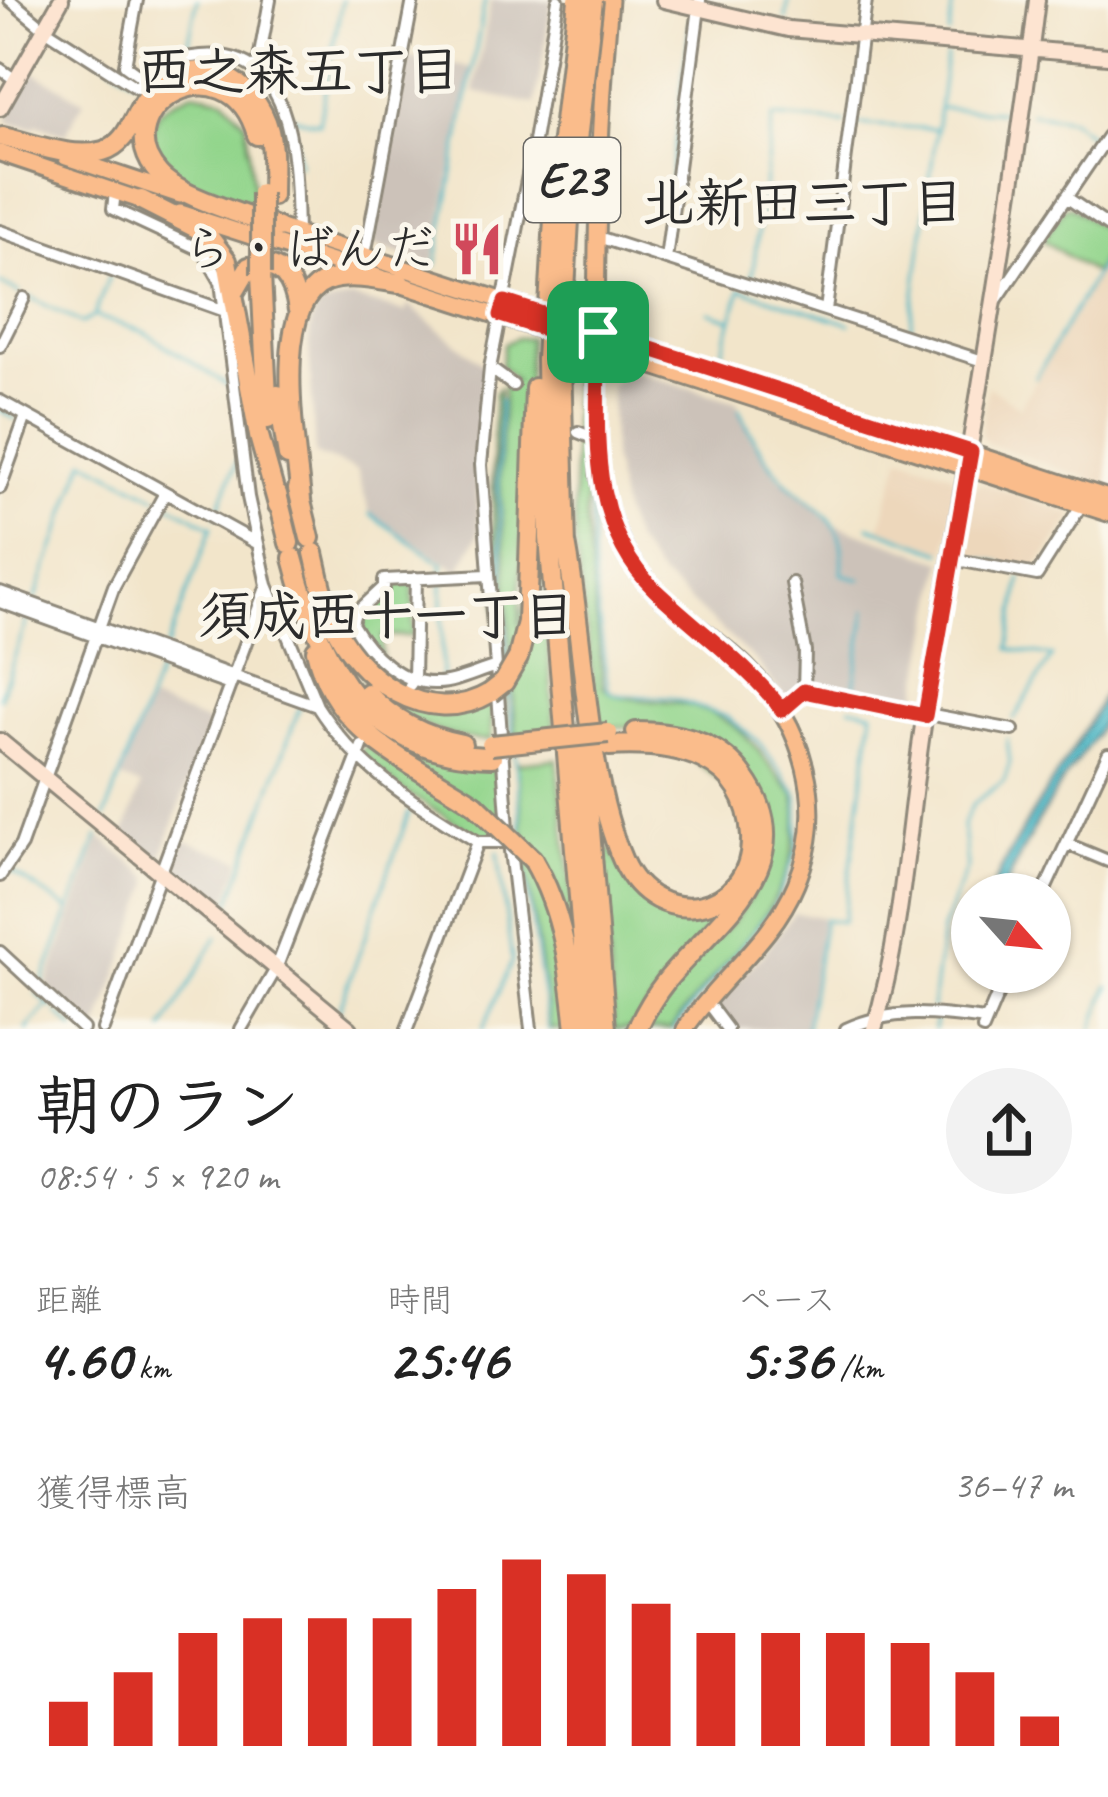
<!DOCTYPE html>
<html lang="ja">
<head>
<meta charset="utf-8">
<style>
	body { margin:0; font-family:Caveat,"Klee One",sans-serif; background:#f2f2f2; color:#222; height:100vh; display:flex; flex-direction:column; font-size:45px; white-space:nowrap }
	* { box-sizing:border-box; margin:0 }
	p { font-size:39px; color:#767676 }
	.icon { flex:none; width:66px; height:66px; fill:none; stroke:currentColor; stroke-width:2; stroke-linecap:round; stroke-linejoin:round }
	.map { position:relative; height:1029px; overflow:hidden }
	.side { display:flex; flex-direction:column; background:#fff; flex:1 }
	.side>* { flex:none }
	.needle { width:78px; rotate:117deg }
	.fabs { position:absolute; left:951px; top:873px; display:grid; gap:24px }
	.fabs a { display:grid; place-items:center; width:120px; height:120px; border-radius:50%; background:#fff; box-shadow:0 3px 9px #0004; font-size:60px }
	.pin { position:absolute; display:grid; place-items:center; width:102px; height:102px; color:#fff; margin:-51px; border-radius:24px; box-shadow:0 6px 18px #0006 }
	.round { display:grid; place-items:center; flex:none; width:126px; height:126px; border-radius:63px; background:#f2f2f2 }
	.head { display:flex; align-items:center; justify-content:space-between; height:204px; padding:0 36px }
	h1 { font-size:66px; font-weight:700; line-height:90px }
	.figures { display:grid; grid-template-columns:repeat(3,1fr); gap:18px; height:204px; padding:12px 36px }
	.figures div { display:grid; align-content:center }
	.figures b { font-size:60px; font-weight:700 }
	.figures small { font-size:33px; font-weight:400 }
	.figures p { font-size:33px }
	.chart { height:336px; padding:24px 36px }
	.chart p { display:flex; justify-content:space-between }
	.chart svg { width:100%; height:216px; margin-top:12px; stroke:#d93025; stroke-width:6 }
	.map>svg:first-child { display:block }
	.built { fill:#edd7bb }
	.industrial { fill:#ccc2b9 }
	.green { fill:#93d58c; stroke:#5f805c; stroke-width:3 }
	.water { fill:#49b6c5; stroke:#3a7078; stroke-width:3 }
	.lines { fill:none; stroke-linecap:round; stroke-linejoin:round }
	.stream { stroke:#49b6c5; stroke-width:3 }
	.street-casing { stroke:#8e887a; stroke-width:16 }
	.secondary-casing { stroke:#8e887a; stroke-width:20 }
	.primary-casing { stroke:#8e887a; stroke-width:21 }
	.highway-casing { stroke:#8e887a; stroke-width:24 }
	.street { stroke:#fff; stroke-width:10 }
	.secondary { stroke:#fde4d1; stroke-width:14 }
	.primary { stroke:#fabc8b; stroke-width:15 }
	.highway { stroke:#fabc8b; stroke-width:18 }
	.highway-bridge-casing { stroke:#8e887a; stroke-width:24; stroke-linecap:butt }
	.highway-bridge { stroke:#fabc8b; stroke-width:18 }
	.route-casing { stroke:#fff; stroke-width:24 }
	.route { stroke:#d93025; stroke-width:15 }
	.labels { text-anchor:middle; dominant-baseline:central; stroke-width:10; stroke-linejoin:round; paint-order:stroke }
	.shield { fill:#fbf7ec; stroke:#696865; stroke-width:3 }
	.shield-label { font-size:48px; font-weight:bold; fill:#2b2b2b }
	.poi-label { font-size:51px; fill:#2b2b2b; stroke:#fbf7ec; text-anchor:end }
	.neighbourhood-label { font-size:54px; font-weight:bold; fill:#2b2b2b; stroke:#fbf7ec }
</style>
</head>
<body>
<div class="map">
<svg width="1108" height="1029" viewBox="0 0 1108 1029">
	<rect width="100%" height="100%" fill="#fbf7ec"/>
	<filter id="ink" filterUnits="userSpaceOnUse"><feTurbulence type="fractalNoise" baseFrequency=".00833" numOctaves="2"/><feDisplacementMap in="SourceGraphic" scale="24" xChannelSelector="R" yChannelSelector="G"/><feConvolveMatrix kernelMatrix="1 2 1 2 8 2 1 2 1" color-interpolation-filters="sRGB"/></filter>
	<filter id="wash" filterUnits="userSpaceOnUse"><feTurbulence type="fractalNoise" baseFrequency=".004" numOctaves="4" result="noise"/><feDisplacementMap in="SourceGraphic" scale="48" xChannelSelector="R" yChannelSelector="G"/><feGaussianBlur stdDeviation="2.7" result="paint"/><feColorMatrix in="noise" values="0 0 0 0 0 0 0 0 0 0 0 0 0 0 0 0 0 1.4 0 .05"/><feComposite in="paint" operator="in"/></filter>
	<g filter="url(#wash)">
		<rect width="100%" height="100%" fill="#f2e5ca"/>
		<!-- built -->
		<path class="built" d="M1108,253v232l-121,-42 -6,-9 7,-48 32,21z
			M901,456l49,17 8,11 -12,67 -66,-23z
			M982,483l92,32 -39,54 -73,-16 11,-65z"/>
		<!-- industrial -->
		<path class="industrial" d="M491,0h61l-17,104 -61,-12z
			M408,57l63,11 -38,196 -57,-18 -3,-5z
			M32,71l52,30 -19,33 -28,-10 -2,3 -26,-4 -2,-5z
			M352,298l53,14 3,-7 77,61 -8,97 1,72 -19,36 -89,-58 -13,-43 -42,-16 -6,-110 2,-20 7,-17z
			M630,371l107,31 14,36 27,39 26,19 26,27 113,38 -28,148 -116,-20 -13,10 -30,-38 -100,-90 -21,-29 -12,-29 -11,-57 -1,-71z
			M150,701l59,22 -48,135 -7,2 -30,-26 17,-48 -21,-8z
			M100,837l49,40 1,8 -52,144h-11l-42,-38z
			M183,840l58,20 -20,56 -50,-42z
			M794,913l28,4 -18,112h-72l-18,-22 51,-55z"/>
		<!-- green -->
		<path class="green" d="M193,92l31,6 22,25 9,81c-34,-11 -105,-20 -103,-67 0,-7 3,-21 8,-26 7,-8 24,-14 33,-19z
			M1070,206l38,27v16l-14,25 -51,-34 21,-32z
			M517,338h12l-10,288 15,-56 8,-1 13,166 -39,4 -16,-266 4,-89 11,-4 -14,-15 3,-21z
			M572,353l15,7 3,65 -12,4 -1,7 10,7 -1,78 17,165c15,19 67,12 92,21 64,22 58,48 100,87 14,108 -69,157 -124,235h-26l12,-25 27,-35 49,-47 18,-25 18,-77 -117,-94 -52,1 -25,-183z
			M499,389l-4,85 12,265c-11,-116 -19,-229 -12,-346z
			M410,582l3,3v51h-31v21l-25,-27 1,-14 32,-33z
			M361,676c44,26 81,53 131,24l-1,40c-50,0 -100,-24 -130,-64z
			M378,729c34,25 73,36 116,35 3,23 15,54 -1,73h-14l-79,-48 -40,-35 6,-10 39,29 68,36 -99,-75z
			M557,759l17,157 -6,1 -16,-40v36l17,116h-19l-24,-164 -9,-102z
			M611,850c26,43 40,72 96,63l3,11 -79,105h-17l-13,-178z"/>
		<!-- water -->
		<path class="water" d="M1108,686c0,46 -25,63 -48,99 -22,36 -42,70 -57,109h-13c31,-75 83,-135 118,-208z"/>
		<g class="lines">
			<!-- stream -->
			<path class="stream" d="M786,19l2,-19
				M56,28l79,51
				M949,34l4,-34
				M176,55l11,-4 10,-51
				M942,108l70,4
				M1031,113l40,6 26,22
				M857,124l78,5
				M299,164l-8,-47 28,6 23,-123
				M665,224l26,-206
				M436,265l49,-265
				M752,278l21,-161 72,6
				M610,280l14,4
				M0,283l20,10
				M29,297l53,26 13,-7 49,16 85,54
				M709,312l21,7
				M95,314l14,-38
				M910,331l36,-275
				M721,355l20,-66 109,35
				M1036,377l72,-125
				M500,400l-2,73 9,185
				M739,409c11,23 23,47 41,66 34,39 68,36 62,99l19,5
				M0,410l15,9
				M590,468l3,105 15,117 8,5 55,3 56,19 31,24 40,54v52l-22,57 -103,125
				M370,514l73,50 -1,10
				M216,515l22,-57
				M869,526l73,26
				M981,559l21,4
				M35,600l50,-140 71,37
				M167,647l45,-120 -45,-24
				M442,681v-98
				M509,685l4,50
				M853,693l13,-83
				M0,698l28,-80
				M1014,719l38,-63 -43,-7 12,-71
				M515,751l7,86
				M105,817l55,-149
				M524,864l24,165
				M10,871l60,39 -28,74
				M71,907l27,-71
				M225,917l75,-211
				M36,993l16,15
				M932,1008l10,-79 25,-62 -4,-42 10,-21 31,-23 6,-19 -3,-23
				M339,1010l70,-197
				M57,1013l17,15
				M27,1029l21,-24
				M164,1029l53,-92
				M483,1029l29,-68 -14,-109
				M806,1029l18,-110 19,3 30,-210 -23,-5
				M934,1029l2,-10
				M1093,1029l15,-43"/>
		</g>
	</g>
	<g filter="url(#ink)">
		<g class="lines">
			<defs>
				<path id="street" d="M10,0l35,29 92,59c13,-21 39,-30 64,-32 98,-8 94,111 96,177
					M137,0l-12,65 18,13
					M0,69l16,11
					M257,71l13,-71
					M115,192l-2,17 90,42 18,31 27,215 19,88 50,121
					M1066,197l42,29
					M0,231l228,81
					M598,237l388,125
					M365,255l48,-255
					M666,259l34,-259
					M997,299l111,-163
					M826,310l40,-310
					M0,346l24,-48
					M490,368l23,17
					M0,401l257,142
					M578,432l20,8
					M0,488l26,-72
					M952,559l85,16 45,-71
					M487,575l-103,5v7l-30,28 -2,9c17,29 49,61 85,59 18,0 39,-11 57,-16
					M792,583l13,68 -1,40
					M0,592l317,114c40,63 99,98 161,136
					M0,602l230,83
					M410,685l4,-6 2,-101
					M782,710l22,-19 209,39
					M1067,844l41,17
					M0,876l21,-31 93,-259 51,-93
					M1043,894l65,-140
					M0,952l83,77
					M706,1001l21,28
					M103,1029l164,-444
					M241,1029l35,-60 86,-223
					M407,1029l71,-187h31
					M531,1029l-22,-187 -28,-377 9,-97 39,-198 29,-170
					M846,1029c46,-21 89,-16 139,-9
					M983,1029l24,-57"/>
				<path id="secondary" d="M664,0l124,29 320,27
					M0,108l61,-108
					M0,741l350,288
					M874,1029c30,-101 34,-212 51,-316 39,-237 83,-474 112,-713"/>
				<path id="primary" d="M610,0c-15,158 -16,317 -11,475 9,40 21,76 49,108 28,32 67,53 97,83 59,57 84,141 51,218 -24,58 -77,94 -111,145
					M0,153l152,51
					M66,157l114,38
					M180,213l928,300
					M271,225l837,273"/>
				<path id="highway" d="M257,135c-28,-101 -157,-26 -98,39 21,24 89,41 119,54
					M3,137c29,6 70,23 100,14 30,-9 30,-45 52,-63 44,-36 101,-9 114,43 5,21 3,43 3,65
					M141,200l65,33 21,28 32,175 19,69
					M261,274l7,145
					M235,291l14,-24c33,-8 45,15 49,43
					M546,360l3,178 41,491
					M561,361l5,187
					M278,395l10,61
					M298,489l12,49
					M277,494l12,49
					M301,500c-4,-50 -33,-196 26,-219 22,-8 50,-1 73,2
					M565,538c20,98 19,234 58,323 32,72 131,55 128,-25 -4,-82 -78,-94 -142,-90
					M314,553c5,21 9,44 17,65 25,61 97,112 159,75
					M293,558c27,108 75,198 199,199
					M316,650c18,84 95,112 159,154
					M518,658l9,-36 8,-234
					M367,693c26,28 58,44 95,51
					M636,732c41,0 83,9 108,45 63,88 -30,144 -78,204 -12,15 -21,31 -29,48
					M583,743l23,286
					M533,860c31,53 37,110 43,169"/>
			</defs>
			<!-- street casing -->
			<use href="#street" class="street-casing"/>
			<!-- secondary casing -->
			<use href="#secondary" class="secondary-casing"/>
			<!-- primary casing -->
			<use href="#primary" class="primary-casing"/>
			<!-- highway casing -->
			<use href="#highway" class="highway-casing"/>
			<!-- street -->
			<use href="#street" class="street"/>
			<!-- secondary -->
			<use href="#secondary" class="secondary"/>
			<!-- primary -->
			<use href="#primary" class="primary"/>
			<!-- highway -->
			<use href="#highway" class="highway"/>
			<defs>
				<path id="highway-bridge" d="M261,193v81
					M546,360l9,-159 23,-201
					M561,361l9,-159 23,-202
					M490,693l14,-11 14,-24
					M491,745l117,-12
					M475,804l58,56"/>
			</defs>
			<!-- highway-bridge casing -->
			<use href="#highway-bridge" class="highway-bridge-casing"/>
			<!-- highway-bridge -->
			<use href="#highway-bridge" class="highway-bridge"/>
		</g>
	</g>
	<g class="lines" filter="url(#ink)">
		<defs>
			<path id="route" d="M505,302l466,150 -46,264 -121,-25 -22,19c-36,-47 -84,-79 -127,-120 -68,-65 -57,-158 -57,-244l-97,-31z"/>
		</defs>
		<!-- route casing -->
		<use href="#route" class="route-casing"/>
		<!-- route -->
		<use href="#route" class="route"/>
	</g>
	<!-- icons -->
	<defs>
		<symbol id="restaurant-bare" viewBox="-9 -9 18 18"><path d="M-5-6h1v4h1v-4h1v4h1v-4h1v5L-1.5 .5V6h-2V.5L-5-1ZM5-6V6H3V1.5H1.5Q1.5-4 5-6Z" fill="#d1495b" stroke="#fbf7ec" stroke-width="2.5" paint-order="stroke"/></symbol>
	</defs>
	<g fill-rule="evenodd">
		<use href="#restaurant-bare" x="439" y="211" width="76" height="76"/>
	</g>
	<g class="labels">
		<!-- shield labels -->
		<rect class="shield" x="524" y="138" width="96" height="84" rx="9"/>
		<g class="shield-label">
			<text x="572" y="180">E23</text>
		</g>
		<!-- poi labels -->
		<g class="poi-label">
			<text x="437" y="249">ら・ばんだ</text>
		</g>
		<!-- neighbourhood labels -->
		<g class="neighbourhood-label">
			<text x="299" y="71">西之森五丁目</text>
			<text x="803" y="203">北新田三丁目</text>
			<text x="387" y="616">須成西十一丁目</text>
		</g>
	</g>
</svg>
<div class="fabs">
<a><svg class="needle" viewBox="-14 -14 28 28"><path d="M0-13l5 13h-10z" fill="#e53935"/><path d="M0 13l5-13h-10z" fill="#767676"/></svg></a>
</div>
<div class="pin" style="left:598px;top:332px;background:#1e9e55"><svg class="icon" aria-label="arrive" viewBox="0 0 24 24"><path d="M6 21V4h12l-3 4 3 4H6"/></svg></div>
</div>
<section class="side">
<div class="head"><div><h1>朝のラン</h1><p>08:54 · 5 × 920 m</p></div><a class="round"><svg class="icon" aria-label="share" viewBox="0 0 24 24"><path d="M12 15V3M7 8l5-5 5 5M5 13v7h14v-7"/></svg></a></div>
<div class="figures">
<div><p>距離</p><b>4.60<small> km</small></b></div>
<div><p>時間</p><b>25:46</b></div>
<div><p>ペース</p><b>5:36<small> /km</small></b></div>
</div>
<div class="chart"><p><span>獲得標高</span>36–47 m</p>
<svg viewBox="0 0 160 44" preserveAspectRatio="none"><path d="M5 44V35M15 44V29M25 44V21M35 44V18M45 44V18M55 44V18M65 44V12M75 44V6M85 44V9M95 44V15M105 44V21M115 44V21M125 44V21M135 44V23M145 44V29M155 44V38"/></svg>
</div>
</section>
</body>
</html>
